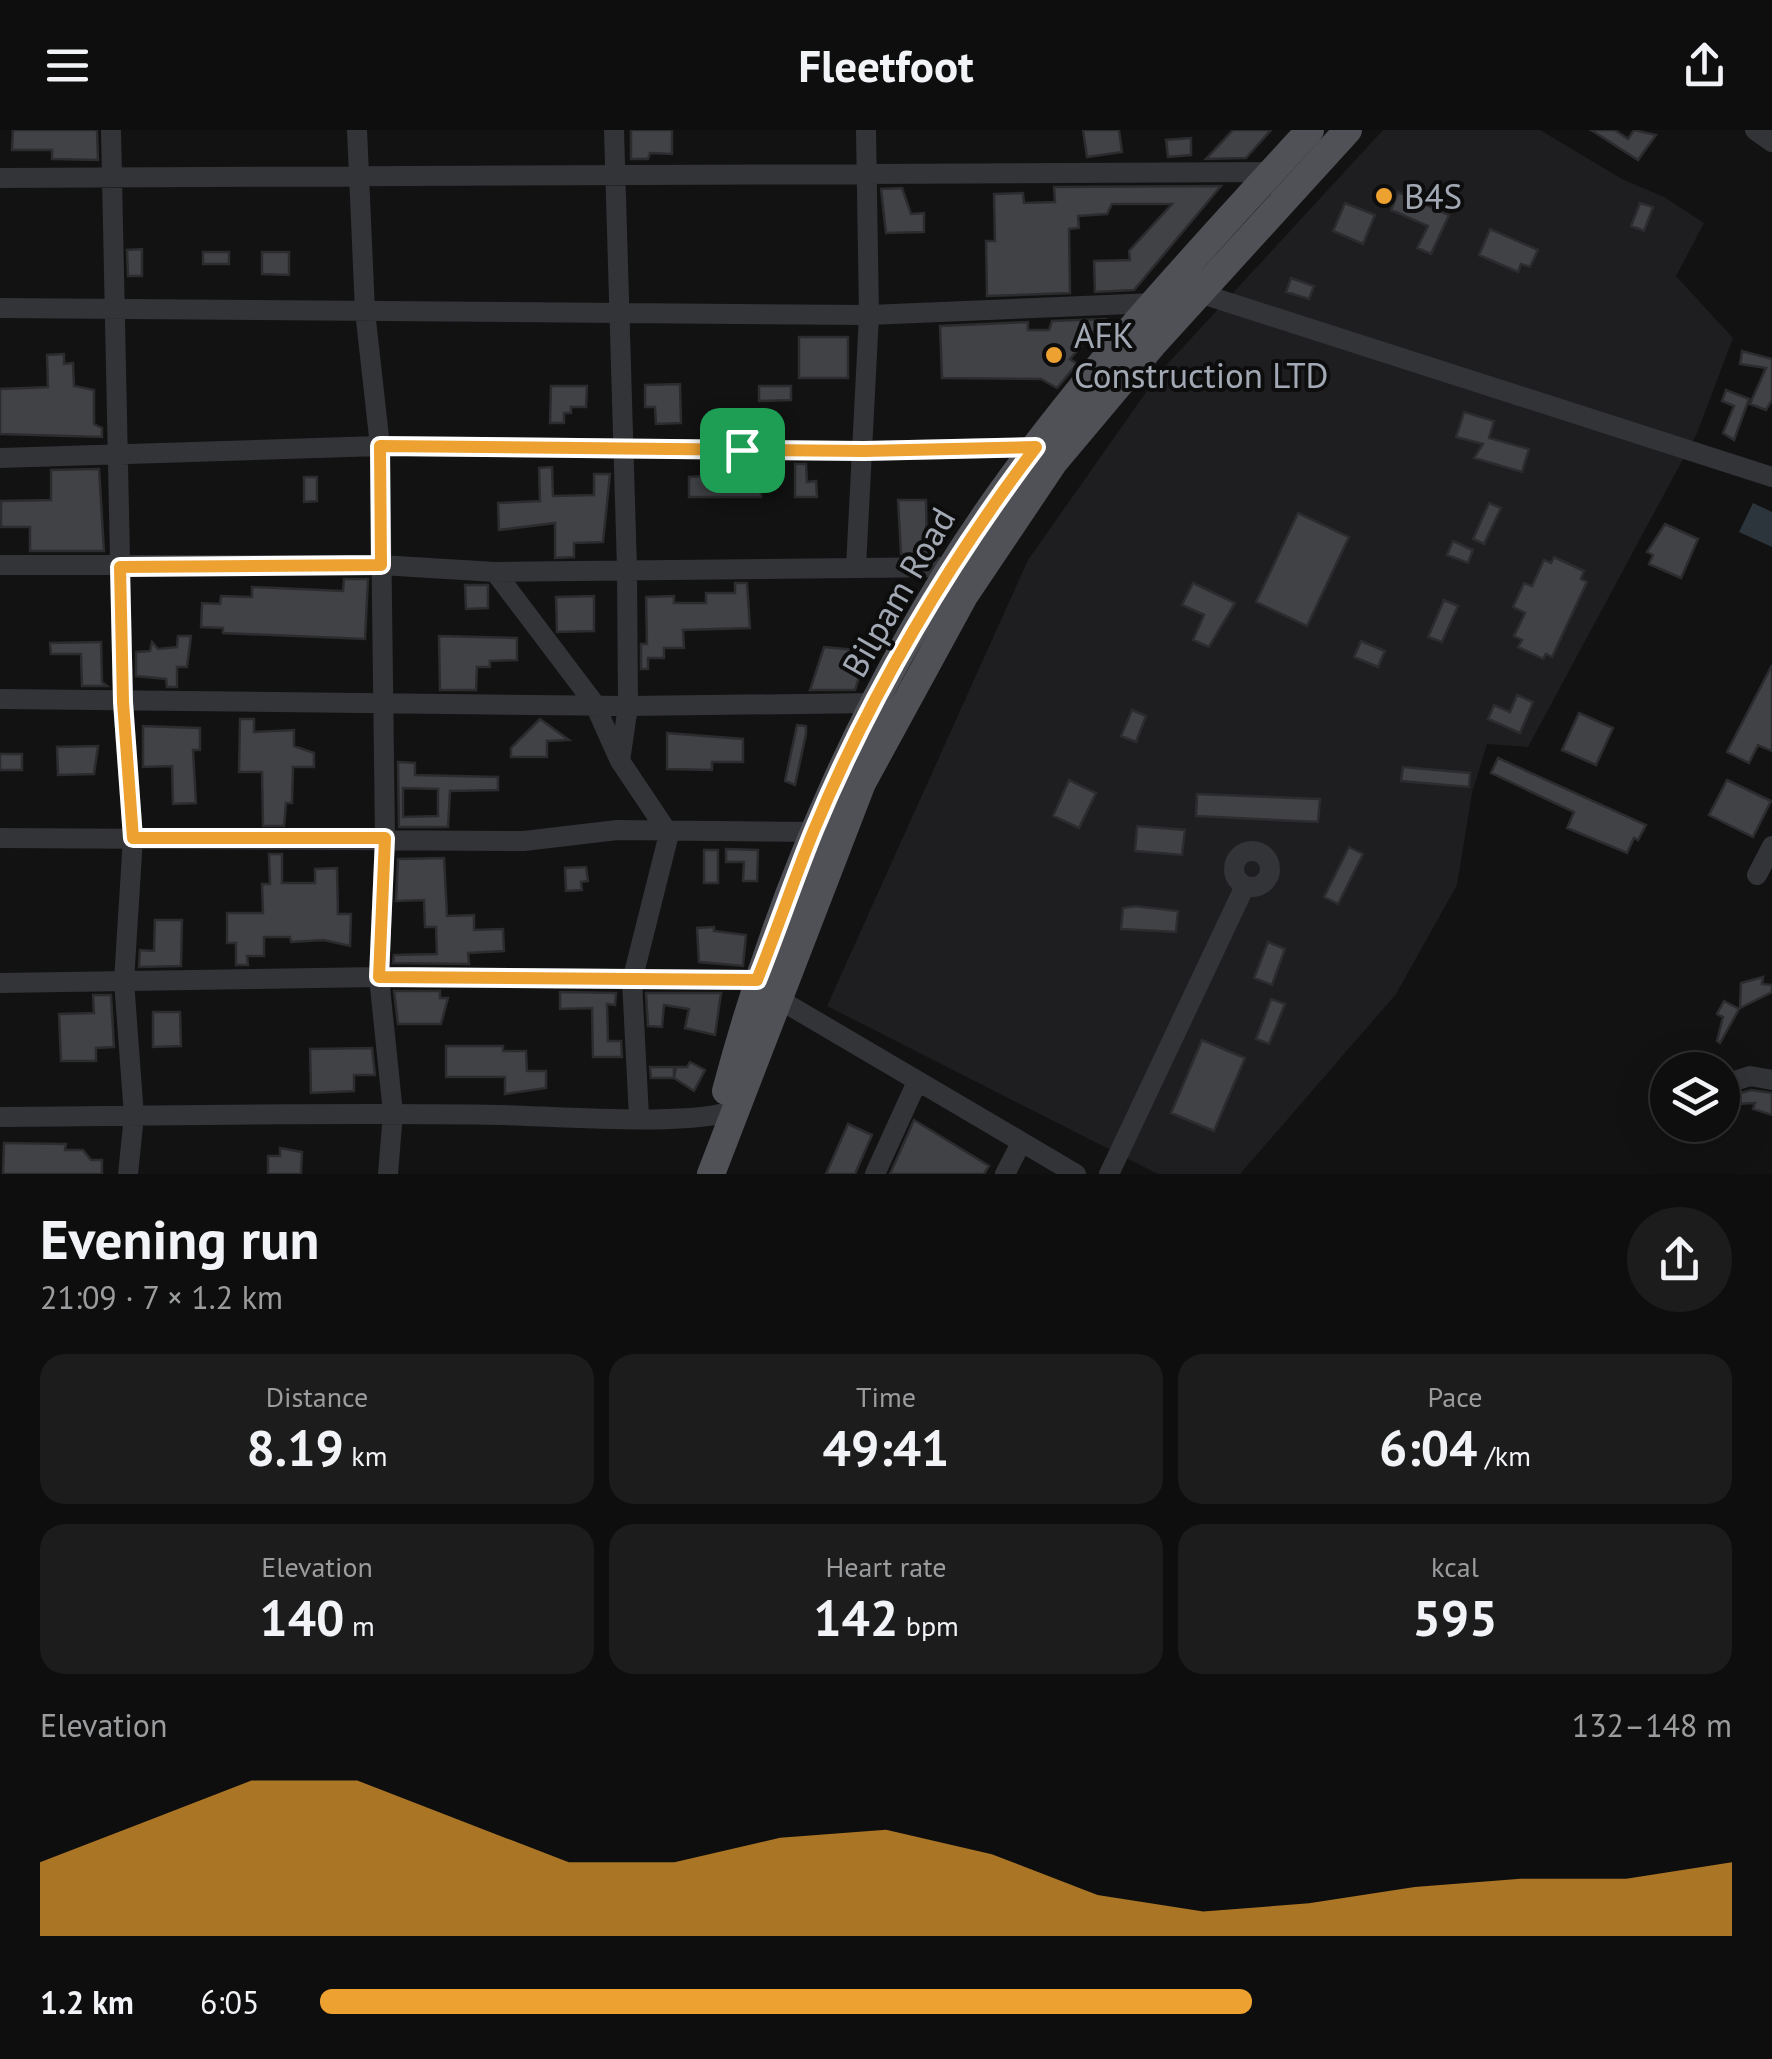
<!DOCTYPE html>
<html lang="en">
<head>
<meta charset="utf-8">
<style>
	body { margin:0; font-family:"PT Sans",sans-serif; background:#1c1c1c; color:#f1f3f6; height:100vh; display:flex; flex-direction:column; font-size:38px; white-space:nowrap }
	* { box-sizing:border-box; margin:0 }
	p { font-size:32px; color:#9b9c9e }
	.icon { flex:none; width:55px; height:55px; fill:none; stroke:currentColor; stroke-width:2; stroke-linecap:round; stroke-linejoin:round }
	.map { position:relative; height:1044px; overflow:hidden }
	.drawer { display:flex; flex-direction:column; background:#0e0e0e; flex:1 }
	.drawer>* { flex:none }
	.controls { position:absolute; left:1650px; top:922px; display:grid; gap:20px }
	.controls a { display:grid; place-items:center; width:90px; height:90px; border-radius:50%; background:#0e0e0e; box-shadow:0 10px 40px #0002,0 0 0 2px #2e2e2e; font-size:50px }
	.pin { position:absolute; display:grid; place-items:center; width:85px; height:85px; color:#fff; margin:-42px; border-radius:20px; box-shadow:0 5px 15px #0006 }
	.round { display:grid; place-items:center; flex:none; width:105px; height:105px; border-radius:52px; background:#1c1c1c }
	.summary { display:flex; align-items:center; justify-content:space-between; height:170px; padding:0 40px }
	h1 { font-size:55px; font-weight:700; line-height:75px }
	.metrics { display:grid; grid-template-columns:repeat(3,1fr); gap:15px; height:170px; padding:10px 40px }
	.metrics div { display:grid; align-content:center; border-radius:25px; background:#1c1c1c; text-align:center }
	.metrics b { font-size:50px; font-weight:700 }
	.metrics small { font-size:28px; font-weight:400 }
	.metrics p { font-size:28px }
	.chart { height:280px; padding:20px 40px }
	.chart p { display:flex; justify-content:space-between }
	.chart svg { width:100%; height:180px; margin-top:10px; fill:#eda130; opacity:.7 }
	ul { padding:0 40px; list-style:none; font-size:32px }
	li { display:grid; grid-template-columns:160px 120px 1fr; align-items:center; height:75px }
	li i { height:25px; border-radius:12px; background:#eda130 }
	header { display:flex; justify-content:space-between; align-items:center; height:130px; padding:0 40px; background:#0e0e0e; font-size:45px; font-weight:700 }
	.map>svg:first-child { display:block }
	.built { fill:#1e1e20 }
	.water { fill:#2c353b }
	.building { fill:#414246; stroke:#2c2c2f; stroke-width:2.5; fill-rule:evenodd }
	.lines { fill:none; stroke-linecap:round; stroke-linejoin:round }
	.minor { stroke:#333438; stroke-width:20 }
	.major { stroke:#4f5157; stroke-width:28 }
	.route-casing { stroke:#fff; stroke-width:20 }
	.route { stroke:#eda130; stroke-width:12 }
	.poi-dot { fill:#eda130; stroke:#0d0d0e; stroke-width:4 }
	.labels { text-anchor:middle; dominant-baseline:central; stroke-width:8; stroke-linejoin:round; paint-order:stroke }
	.poi-label { font-size:35px; fill:#a3a9b4; stroke:#0d0d0e; text-anchor:start }
	.street-label { font-size:35px; fill:#a3a9b4; stroke:#0d0d0e }
</style>
</head>
<body>
<header><svg class="icon" aria-label="menu" viewBox="0 0 24 24"><path d="M4 6h16M4 12h16M4 18h16"/></svg>Fleetfoot<svg class="icon" aria-label="share" viewBox="0 0 24 24"><path d="M12 15V3M7 8l5-5 5 5M5 13v7h14v-7"/></svg></header>
<div class="map">
<svg width="1772" height="1044" viewBox="0 0 1772 1044">
	<rect width="100%" height="100%" fill="#121213"/>
	<!-- built -->
	<path class="built" d="M1383,0h157l82,49 42,18 40,26 -28,53 57,62 -36,95 -169,314 -41,-3 -15,49 -15,92 -61,109 -156,180h-82l-331,-168 201,-446 133,-189z"/>
	<!-- water -->
	<path class="water" d="M1753,373l19,9v35l-33,-15z"/>
	<!-- building -->
	<path class="building" d="M13,0h84l1,30 -46,-1v-9h-40z
		M631,0h41v24l-22,-1 -2,6h-17z
		M1083,0h36l3,22 -35,5z
		M1233,0h38l-25,28 -40,1z
		M1591,0h24l13,9 6,-9 22,5 -18,25z
		M1191,8v17l-23,2 -2,-17z
		M1221,56l-87,104 -39,2 -1,-31 36,-1 -1,-9 43,-47h-60l-5,10 -29,2 1,12 -10,1 1,64 -83,3 -1,-55h9l-1,-47 29,-1 1,10 31,-1 -1,-15z
		M902,58l9,26 13,-1v19l-38,1 -5,-44z
		M1398,62l51,23 -18,39 -14,-6 11,-22 -37,-16z
		M1345,73l30,12 -12,29 -30,-13z
		M1640,73l13,4 -9,24 -13,-5z
		M1490,99l48,21 -8,17 -9,-3 -3,8 -39,-17z
		M142,119v27h-14l-1,-26z
		M203,122h26v12h-26z
		M262,122h27v23l-27,-1z
		M1291,148l23,8 -5,13 -23,-7z
		M1105,189l-35,40 7,5 -20,24 -16,-9 -99,-1 -2,-52 88,-4v8h21l3,-9z
		M799,207h49v41h-49z
		M1742,221l30,8v41l-6,10 -16,-6 16,-36 -26,-4z
		M64,224v10l9,-1 1,23 20,4v34l8,4v9l-102,-3v-45l48,-2 -1,-32z
		M680,254l1,39 -25,1 -1,-17h-10v-22z
		M551,256h36l-1,21h-15v6h-7v10h-14z
		M759,256h32v14l-32,1z
		M1726,260l23,9 -15,41 -11,-7 11,-27 -12,-5z
		M1464,282l30,9 -5,17 40,11 -7,23 -48,-14 9,-14 -27,-7z
		M795,334h11l1,18 9,-1 1,16h-22z
		M552,337l1,29 41,-1v-21h16l-7,68 -29,1v14l-19,1v-35l-56,7 -1,-27 42,-2 -1,-33z
		M749,338h12v29h-72v-20l60,-3z
		M99,339l5,82h-74v-24h-29v-26l50,-1v-30z
		M304,347h13v24l-13,1z
		M898,370h28l1,54h-26z
		M1489,373l12,5 -17,36 -11,-5z
		M1298,383l51,24 -42,89 -51,-24z
		M1665,394l33,15 -17,39 -32,-14 4,-9 -6,-3z
		M1453,411l20,9 -5,13 -21,-8z
		M1554,427l30,14 -3,8 6,3 -35,75 -6,-3 -3,5 -25,-12 4,-7 -8,-4 11,-23 -12,-6 11,-24 8,3 12,-26 7,3z
		M344,449h24l-3,60 -142,-6v-5l-22,-1 1,-24 18,1 1,-8 31,1v-10l91,4z
		M735,453h12l3,45 -67,2 1,18h-20v10h-16v11h-7v-25h6l-1,-47 28,-1v7h32v-10h29z
		M1193,453l42,20 -26,44 -16,-7 11,-25 -22,-10z
		M465,455h23v23l-22,1z
		M594,466v35l-37,1 -1,-35z
		M1444,470l14,6 -16,36 -14,-5z
		M178,506h13l-4,31h-10v20h-10l-1,-8 -30,-3v-24l14,-1 2,-9 6,7 19,-2z
		M439,506l78,2v22l-27,1v6h-13l-1,23h-36z
		M1361,511l24,10 -7,16 -24,-10z
		M101,512l1,40 5,4h-25l-1,-32h-30l-1,-11z
		M824,517l44,4 -13,39h-45z
		M1772,535v86l-14,-6 -9,18 -22,-11z
		M1517,565l16,7 -13,31 -32,-14 6,-14 16,7z
		M1132,580l14,6 -10,26 -15,-6z
		M1579,583l34,15 -17,37 -34,-15z
		M240,589h14v13l40,-2v16l20,7v14h-21l-1,36h-6l-2,23h-21l-1,-54h-23z
		M540,589l29,21 -22,1v16h-36v-9z
		M797,595l9,1v8l-11,51 -10,-4z
		M143,596l57,2v22h-7l3,53 -23,1 -1,-38 -29,1z
		M667,603l76,6v23h-31v8l-45,-1z
		M98,616l-4,28 -36,1 -1,-28z
		M0,624h22v16h-22z
		M1498,628l148,67 -8,15 -4,-2 -7,15 -60,-25 7,-16 -83,-39z
		M398,632l17,1v12l83,2v13l-48,1 -2,36h-49zM403,658l35,1v27l-35,1z
		M1403,637l67,6 -1,14 -68,-6z
		M1069,650l27,13 -17,35 -26,-12z
		M1727,650l44,21 -18,36 -44,-22z
		M1197,664l123,5 -2,23 -122,-6z
		M1137,696l48,4 -3,25 -47,-4z
		M1349,717l14,7 -25,50 -14,-7z
		M726,719l32,1 -1,31h-14l1,-19h-18z
		M704,720h14v33h-14z
		M269,724h13v29h33v-14l22,-1 1,46h13l-1,32 -26,-6 -33,2 -1,-5h-26v19h-17l1,9h-12v-22h-9v-30h36l-1,-29h8z
		M444,728l3,58 27,-1v15l29,-1 1,22 -36,2 1,11 -76,-1 1,-8 43,-1 -1,-27h-11l-1,-27 -28,1 2,-42z
		M586,737l2,14 -7,1 1,8 -16,1 -1,-23z
		M1135,776l43,5 -2,21 -55,-3 2,-21z
		M155,790h27l-1,46 -42,1 1,-17 14,1z
		M714,797v4l32,4 -3,31 -44,-4 -2,-34z
		M1268,812l17,7 -13,36 -18,-7z
		M1763,847l-1,7 10,1v7l-32,16 1,-25z
		M394,861h46v7h8l-7,26h-43z
		M560,862l56,1 -1,12 -8,-1 1,37h13l1,16h-29l-1,-49 -32,1z
		M646,863h75l-6,42 -30,-7 4,-19 -25,-4 -2,22 -14,-1z
		M93,865h18l3,52 -18,1v13h-35l-2,-47 35,-1z
		M1271,869l14,5 -16,40 -13,-5z
		M1724,871l15,8 -19,34 -3,-2 6,-24 -6,-3z
		M153,882h27l1,34 -28,1z
		M1202,910l43,18 -31,73 -43,-18z
		M446,916h57v5h23l1,20h19v17l-41,6v-17h-59z
		M372,918l3,27h-21v16l-43,2 -1,-44z
		M690,932l15,8 -11,21 -20,-13h-23l-1,-11h24v11l2,-11h11z
		M1751,960l21,3v22l-19,-6 2,-6 -17,1v-10z
		M914,990l75,46 -5,8h-94z
		M848,994l24,11 -17,39h-29z
		M4,1013l62,1 -1,6h18l8,10h11v14h-99z
		M280,1018l22,4 -1,22h-33v-18h12z"/>
	<g class="lines">
		<!-- minor -->
		<path class="minor" d="M111,0l12,572 10,136 -9,143 10,135 -6,58
			M357,0l8,181 15,135 5,392 -6,139 14,136 -5,61
			M614,0l13,439 1,137 -8,55
			M1755,0l17,12
			M0,48l1272,-6
			M1199,163l573,184
			M0,178l869,7 285,-12
			M0,328l380,-12 484,5 172,-4
			M0,435h381l114,7 458,-5
			M856,437l13,-252 -3,-185
			M495,442l99,131 26,58 49,73 -37,147 7,136
			M0,569l628,7 248,-3
			M0,708l524,3 93,-11 196,2
			M1234 739a18 18 0 1 1 36 0a18 18 0 1 1-36 0Z
			M1757,745l15,-29
			M0,853l379,-6 378,3
			M770,864l306,180
			M1722,955l28,-9 22,4
			M0,987c167,-1 334,-5 500,-2 52,1 194,12 234,-5
			M875,1044l41,-90
			M1005,1044l16,-31
			M1109,1044l136,-288"/>
		<!-- major -->
		<path class="major" d="M726,961c56,-211 148,-419 274,-597 93,-130 203,-247 310,-364
			M711,1044l151,-391 102,-187 90,-134 100,-119 194,-213"/>
	</g>
	<g class="lines">
		<defs>
			<path id="route" d="M380,316l484,5 172,-4c-88,116 -166,248 -222,383 -20,49 -37,100 -57,150l-378,-3 6,-139h-252l-10,-136 -3,-135 261,-2z"/>
		</defs>
		<!-- route casing -->
		<use href="#route" class="route-casing"/>
		<!-- route -->
		<use href="#route" class="route"/>
	</g>
	<!-- markers -->
	<g class="poi-dot">
		<circle cx="1384" cy="66" r="10"/>
		<circle cx="1054" cy="225" r="10"/>
	</g>
	<g class="labels">
		<!-- poi labels -->
		<g class="poi-label">
			<text x="1404" y="66">B4S</text>
			<text x="1074" y="205">AFK<tspan x="1074" dy="40">Construction LTD</tspan></text>
		</g>
		<!-- street labels -->
		<g class="street-label">
			<text transform="translate(898 462) rotate(-60)">Bilpam Road</text>
		</g>
	</g>
</svg>
<div class="controls">
<a><svg class="icon" aria-label="layers" viewBox="0 0 24 24"><path d="M12 4l9 5-9 5-9-5zM3 14l9 5 9-5"/></svg></a>
</div>
<div class="pin" style="left:742px;top:320px;background:#1e9e55"><svg class="icon" aria-label="arrive" viewBox="0 0 24 24"><path d="M6 21V4h12l-3 4 3 4H6"/></svg></div>
</div>
<section class="drawer">
<div class="summary"><div><h1>Evening run</h1><p>21:09 · 7 × 1.2 km</p></div><a class="round"><svg class="icon" aria-label="share" viewBox="0 0 24 24"><path d="M12 15V3M7 8l5-5 5 5M5 13v7h14v-7"/></svg></a></div>
<div class="metrics">
<div><p>Distance</p><b>8.19<small> km</small></b></div>
<div><p>Time</p><b>49:41</b></div>
<div><p>Pace</p><b>6:04<small> /km</small></b></div>
</div>
<div class="metrics">
<div><p>Elevation</p><b>140<small> m</small></b></div>
<div><p>Heart rate</p><b>142<small> bpm</small></b></div>
<div><p>kcal</p><b>595</b></div>
</div>
<div class="chart"><p><span>Elevation</span>132–148 m</p>
<svg viewBox="0 0 160 44" preserveAspectRatio="none"><path d="M0 44V26L10 16L20 6L30 6L40 16L50 26L60 26L70 20L80 18L90 24L100 34L110 38L120 36L130 32L140 30L150 30L160 26V44z"/></svg>
</div>
<ul>
<li><b>1.2 km</b>6:05<i style="width:66%"></i></li>
</ul>
</section>
</body>
</html>
